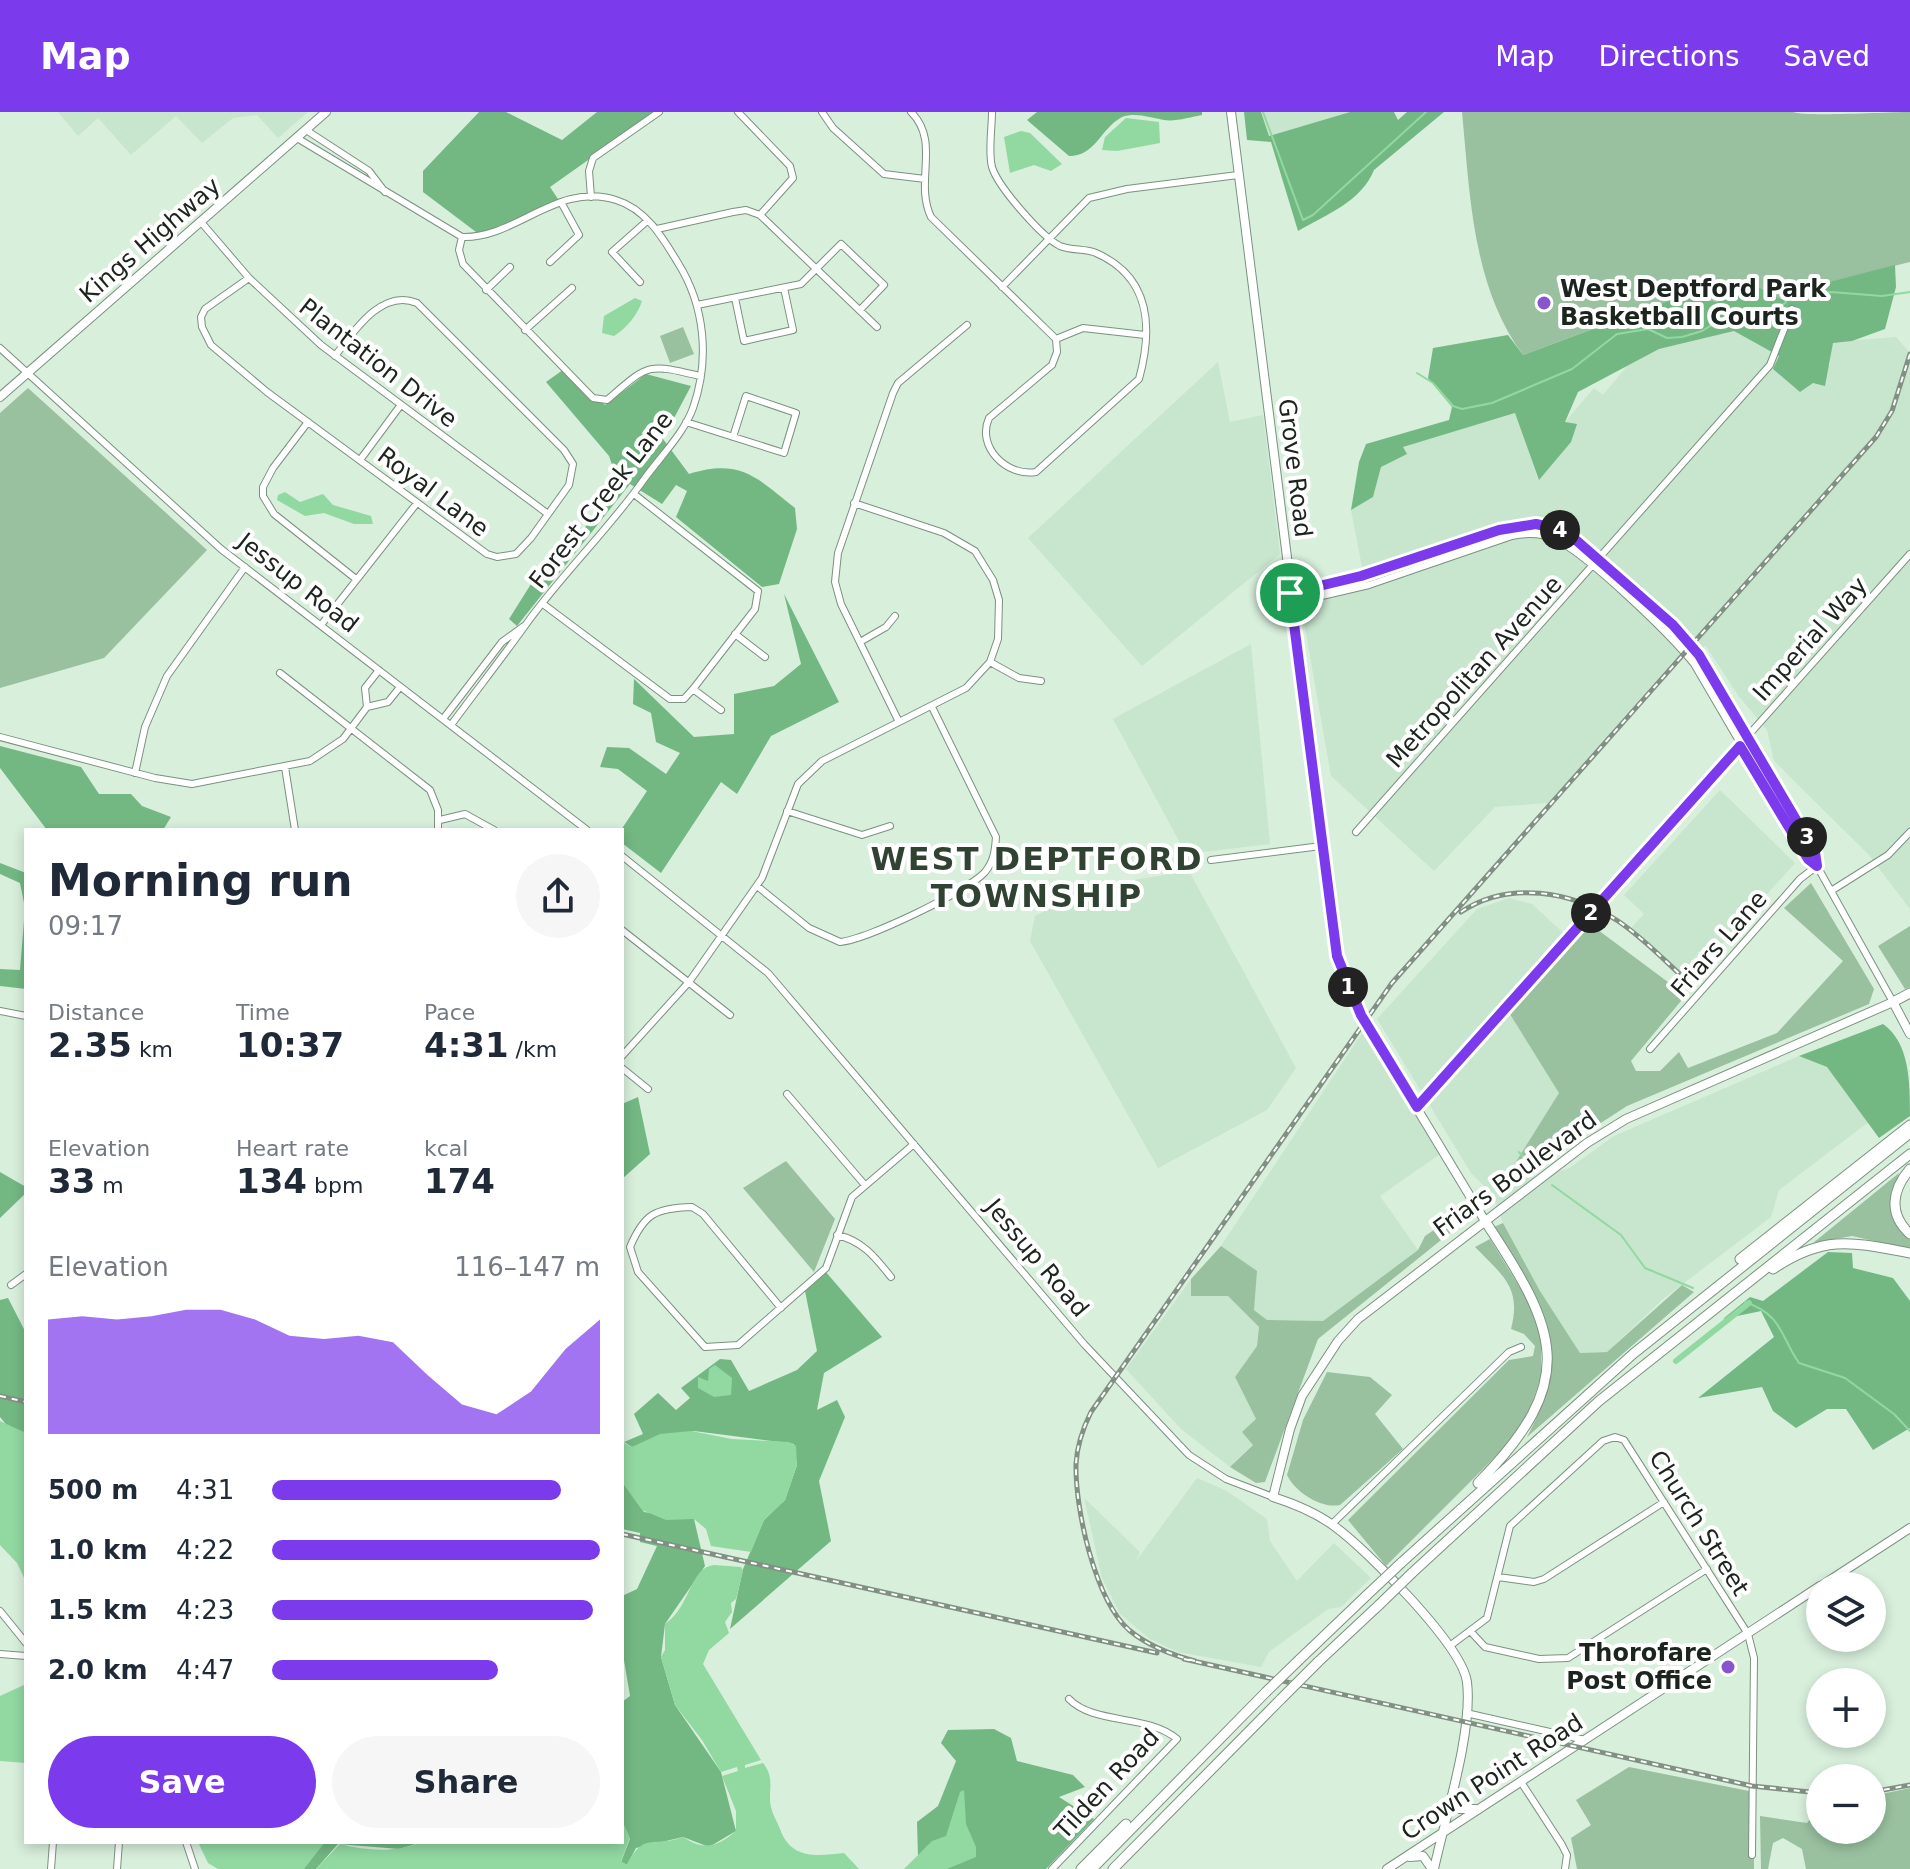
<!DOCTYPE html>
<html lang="en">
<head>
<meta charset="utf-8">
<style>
	body { margin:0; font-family:"DejaVu Sans",sans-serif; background:#f6f6f7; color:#1f2937; height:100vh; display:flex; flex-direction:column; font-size:30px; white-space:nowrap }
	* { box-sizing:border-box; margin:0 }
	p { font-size:26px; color:#747a83 }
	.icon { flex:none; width:44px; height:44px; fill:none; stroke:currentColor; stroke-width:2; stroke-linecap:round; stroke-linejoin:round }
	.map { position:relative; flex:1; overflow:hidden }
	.sheet { position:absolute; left:24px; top:716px; width:600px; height:1016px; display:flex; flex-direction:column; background:#fff; border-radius:0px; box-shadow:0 4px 12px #0003 }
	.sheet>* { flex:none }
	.tools { position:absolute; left:1806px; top:1460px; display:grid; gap:16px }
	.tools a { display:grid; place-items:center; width:80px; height:80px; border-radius:50%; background:#fff; box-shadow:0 4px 12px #0003; font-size:40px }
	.pin { position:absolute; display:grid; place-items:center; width:68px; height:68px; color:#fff; margin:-34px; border:4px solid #fff; border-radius:50%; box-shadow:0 2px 8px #0007 }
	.km { position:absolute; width:40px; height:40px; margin:-20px; border-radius:50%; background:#222; color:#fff; font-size:22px; line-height:40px; text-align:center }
	.round { display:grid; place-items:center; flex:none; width:84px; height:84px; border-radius:42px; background:#f6f6f7 }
	.overview { display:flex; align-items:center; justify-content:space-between; height:136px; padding:0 24px }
	h1 { font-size:44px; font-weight:800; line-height:60px }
	.metrics { display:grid; grid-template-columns:repeat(3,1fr); gap:12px; height:136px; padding:8px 24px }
	.metrics div { display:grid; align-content:center }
	.metrics b { font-size:34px; font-weight:800 }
	.metrics small { font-size:22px; font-weight:400 }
	.metrics p { font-size:22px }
	.chart { height:224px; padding:16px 24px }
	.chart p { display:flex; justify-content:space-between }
	.chart svg { width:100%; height:144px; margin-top:8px; fill:#7c3aed; opacity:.7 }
	.button { display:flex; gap:16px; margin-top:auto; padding:16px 24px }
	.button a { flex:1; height:92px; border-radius:48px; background:#7c3aed; color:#fff; font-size:32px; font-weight:800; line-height:92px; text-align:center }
	.button a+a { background:#f6f6f7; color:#1f2937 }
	ul { padding:0 24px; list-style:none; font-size:26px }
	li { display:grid; grid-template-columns:128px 96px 1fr; align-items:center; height:60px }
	li i { height:20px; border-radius:10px; background:#7c3aed }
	header { display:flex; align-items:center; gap:48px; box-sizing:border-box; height:112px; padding:0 40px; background:#7c3aed; color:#fff }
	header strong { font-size:38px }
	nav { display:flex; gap:44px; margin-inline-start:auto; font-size:28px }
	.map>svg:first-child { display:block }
	.built { fill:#c8e5cd }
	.green { fill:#99c1a0 }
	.forest { fill:#73b883 }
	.water { fill:#91d8a1 }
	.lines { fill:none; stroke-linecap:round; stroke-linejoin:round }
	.stream { stroke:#91d8a1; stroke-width:2 }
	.canal { stroke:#91d8a1; stroke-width:6 }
	.minor-casing { stroke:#7c9180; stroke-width:8 }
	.major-casing { stroke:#7c9180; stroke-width:10 }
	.highway-casing { stroke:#7c9180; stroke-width:11 }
	.minor { stroke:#fff; stroke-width:6 }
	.major { stroke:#fff; stroke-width:8 }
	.highway { stroke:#fff; stroke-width:9 }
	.rail-casing { stroke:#809083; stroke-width:5 }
	.rail { stroke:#fff; stroke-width:2; stroke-dasharray:6; stroke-linecap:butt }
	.highway-bridge-casing { stroke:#7c9180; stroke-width:11; stroke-linecap:butt }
	.highway-bridge { stroke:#fff; stroke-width:9 }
	.route-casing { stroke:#fff; stroke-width:16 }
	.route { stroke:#7c3aed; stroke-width:10 }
	.poi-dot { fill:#8855cd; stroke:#fff; stroke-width:3 }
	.labels { text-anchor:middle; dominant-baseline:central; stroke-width:8; stroke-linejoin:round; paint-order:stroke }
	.street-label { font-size:24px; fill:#1b241d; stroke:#fff }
	.poi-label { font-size:24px; font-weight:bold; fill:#1b241d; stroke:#fff; text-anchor:start }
	.district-label { font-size:32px; font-weight:bold; letter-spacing:2px; fill:#304333; stroke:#fff }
</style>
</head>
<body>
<header>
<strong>Map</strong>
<nav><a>Map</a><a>Directions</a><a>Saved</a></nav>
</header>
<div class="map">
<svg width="1910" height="1757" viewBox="0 0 1910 1757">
	<rect width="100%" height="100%" fill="#d8efdc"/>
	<!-- built -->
	<path class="built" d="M58,0h250l-30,26 -21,-23 -24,3 -31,25 -26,-27 -45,39 -33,-37 -20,18z
		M1261,0h89l-81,24z
		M1734,219l45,25 51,9 2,-23 64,-5 14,16v556l-42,-55 -94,-93 -7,-31 -30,-36 -31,-48 -31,13 -127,144 -53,4 -61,64 -103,-95 -28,-160 11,-12 28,-13 19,-15 1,-9 -11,-57 22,-13 8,-31 25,-12 -4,-7 114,-34 22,66 27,-57 29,-34 9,7 25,-30 31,-16z
		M1218,250l12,60 33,-7 17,139 -138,112 -114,-128z
		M1251,532l19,200 -84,10 -73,-135z
		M1720,678l75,73 -108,120 -57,-54 14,-15 -20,-19z
		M1189,759l107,197 -29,42 -109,58 -128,-227 5,-25 55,-29z
		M1509,786l23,6 39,36 -63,71 52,82 -57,90 65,-14 46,-33 185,-80 28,11 43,54 -91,69 -8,27 -108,82 -56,53 -27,1 -40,-62 -37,-68 -11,-29 -21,-21 -94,-154 100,-110z
		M1362,921l78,121 -60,42 38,54 -95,71 -56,-1 -13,-10 -33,-64z
		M1191,1167l1,17h36l31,31 -2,19 -22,31 21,42 -3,25 -23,23 -49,-38 -55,-60z
		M1197,1366l30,13 40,28 3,22 27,40 37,-38 37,35 -30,29 -13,2 -59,43 -8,15 -83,-15 -28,-13 -30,-25 -18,-36 -18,-80 56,54 -4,9z"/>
	<!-- green -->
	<path class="green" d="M1462,0h331c11,5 96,0 117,0v150l-101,25 -28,12 -26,-14 -39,17 -18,-5 -22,1 -153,57c-51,-69 -53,-161 -61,-243z
		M683,215l11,27 -24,9 -10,-27z
		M28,276l179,162 -103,108 -104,30v-275z
		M1811,771l63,106 -5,15 -242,102 -54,35 -43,36 -28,7 57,-91 -51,-82 63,-71 19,-16 90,67 1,10 -50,60 5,10h24l19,-19 9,16 89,-35 66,-72 -59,-53z
		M1910,814v61l-5,2 -27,-43z
		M786,1049l49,58 -21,53 -71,-84z
		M1899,1061c-9,32 -16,44 11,67v9l-58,-13 -39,7z
		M1468,1095l3,9 -153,123 -53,143 -9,1 -26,-16 23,-22 -11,-13 14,-13 -21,-42 22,-31 2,-19 -31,-31h-37v-17l30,-33 36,25 -3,39 13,10 56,1 95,-71 7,-14z
		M1503,1111l37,68 40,62 27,-1 75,-67 12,7 -167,145c49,-88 14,-133 -33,-210z
		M1490,1127l37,60 14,39v39l-18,52 -137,137 -38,-46 161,-160 24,-4 2,-10 -11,-12 -13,-5c11,-42 -9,-54 -36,-82z
		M1327,1260l43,5 22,18 -17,19 28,35 -63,56c-19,4 -45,-13 -53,-30l16,-55z
		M1629,1655l125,25v77h-177l-6,-31 20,-13 -15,-25z
		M1910,1676v81h-104l-4,-20 -19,-11 -10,5 -5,26h-7l-1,-53 47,7 13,-17v24h52v-34z"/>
	<!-- forest -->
	<path class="forest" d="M479,0h27l56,28 35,-28h59l-106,75 10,15 -76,36 -61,-46v-21z
		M1037,0h165v3c-11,2 -27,7 -38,5 -13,-2 -28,-8 -42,-3 -22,12 -26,39 -53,39l-42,-36z
		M1244,0h17l8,24 81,-24h44l4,8 9,-8h37l-70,58c-12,31 -48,45 -76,61l-27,-89 -24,-2z
		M1895,153l1,22 -11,42 -33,12 -19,2 -8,43 -12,-3 -13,9 -27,-23 6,-13 -45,-25 -75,18 -81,43 -13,30 12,2 -6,18 -32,38 -24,-67 -112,34 4,7 -26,13 -8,30 -22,13 8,-48 7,-18 83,-24 3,-13 -24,-29 5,-30 75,-13 15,20 153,-57 22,-1 18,5 39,-17 26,14 28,-12z
		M567,255l38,38 41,-31 45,12 -28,53 26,35c52,-16 68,4 106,34l2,21 -18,55 -17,3 -86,-70 11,-26 -11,-6 -14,19 -32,-20 -113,142 -8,-7 22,-35 16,-4 71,-98 -9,-26 -63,-74z
		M784,482l55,108 -68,34 -34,58 -16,-12 -60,91 -39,-30 -1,-13 26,-39 -29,-22 -18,-2 7,-20 22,1 37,26 14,-21 -24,-11 -5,-29 -18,-9 1,-25 60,58 40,-3v-40l40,-8 27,-22z
		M0,634l81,21 18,27h32l11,12 29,11 -8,13h-116l-47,-62z
		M0,751l26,10v116l-26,-3v-17l20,1 5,-62 -5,-25 -20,-9z
		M1883,912c27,19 27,59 27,92l-31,22 -52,-71 -28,-11z
		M638,985l12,57 -28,25v-75z
		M0,1060l26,15v6l-26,25z
		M1828,1140l24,1 1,15 40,10 17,23v127l-37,22 -27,-41h-19l-31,19 -23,-17 -11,-24 -64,11 76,-61 -13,-26 -38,8 27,-22 13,4z
		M825,1159l57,66 -58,36 -7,37 20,-10 8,17 -26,64 12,60 -101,88 13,-60 21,-49 21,-20 12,-35 -3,-21 -100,-13 -62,16 -8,-5 19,-8 -9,-20 24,-21 18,17 14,-12 -9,-10 39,-29 11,1 18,31 48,-21 20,-19 -12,-60z
		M8,1186l18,35v100l-17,-5 -9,-11v-117z
		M624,1371l20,29 50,7 11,47 -40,58 -4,33 14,48 46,67 15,59 -27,16 -26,-10 -47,11 -9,17 -6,-3 9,-23 -8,-17v-120l8,-6 -8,-48v-52l15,-7 20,-43 -17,-4v-9l-18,-4z
		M994,1617l17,9 6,23 56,14 12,12 -26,10 35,22 -48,50h-141l13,-13 -1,-34 21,-16 18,-45 -15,-18 7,-13z
		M319,1730h103l-23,7 -61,-5 -22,25h-17z"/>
	<!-- water -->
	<path class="water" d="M1126,6l33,4 1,21 -43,8 -15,-1 3,-13z
		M1021,19l9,2 32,31 -11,7 -17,-6 -24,8 -6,-36z
		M635,186l7,3c-4,13 -15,27 -28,35l-12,-3 2,-17z
		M285,380l15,10 23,-8 10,11 38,11 2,8h-19l-30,-11 -19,3 -28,-16 1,-5z
		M715,1253l17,13 -1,17 -17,2 -16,-9v-11l10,4 1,-12z
		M0,1309l26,12v149l-9,-19 -17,-18z
		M691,1319l41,8 57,3 7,4 1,19 -12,35 -21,20 -13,32 -40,-6 -5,-17 -12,-10 -28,1 -24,-10 -20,-28v-40l10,5 28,-13z
		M714,1453l27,2 2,4 -7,28 -5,4 1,9 -7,10 4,11 -20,17 -6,14 58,96 -16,5v3l18,-5c10,13 7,21 7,36 0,12 6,20 10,30 11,31 37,27 64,24l15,16h-543l24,-25c28,7 55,9 82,-2h200v-22l8,18 -9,23 6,4c17,-34 26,-17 56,-28 21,14 34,10 53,-6v-20l-14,-35 16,-5 -1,-4 -16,5 -19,-32 -27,-35 -14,-48 4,-7v-26c27,-19 24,-56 49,-59z
		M26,1572v79l-26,-2v-65z
		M964,1678l2,34 10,23v10l-29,12h-43l28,-28 14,-5 14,-44z
		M198,1730h127l-21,27h-86l-10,-6z"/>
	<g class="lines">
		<!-- stream -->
		<path class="stream" d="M1263,0l40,108 10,-5 113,-103
			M1801,185l30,-5 51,4 28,-4
			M1417,261l16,10 20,23 9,3 30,-6 80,-34 45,-35 31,-5 19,9 15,-1 20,-6 25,-15h43l16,-14
			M1519,1040l15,19
			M1552,1073l69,50 24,33 48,20
			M1745,1190c38,13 35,34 54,61l46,15 49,36 16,17"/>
		<!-- canal -->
		<path class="canal" d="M1676,1249l73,-58"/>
		<defs>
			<path id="minor" d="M822,0l11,16 51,46 41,5
				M911,0c30,30 3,69 20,105l125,122 1,13 -5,13 -63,53c-13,29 18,59 47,54l103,-93c14,-51 12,-102 -43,-126 -11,-5 -24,-2 -36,-7 -18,-9 -62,-59 -68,-79 -4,-16 0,-38 0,-55
				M306,18l63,41 16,21
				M297,26l165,99c54,2 96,-56 154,-37 30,9 47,38 62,63 27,43 32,97 15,145 -9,25 -32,48 -48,70 -36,51 -82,95 -118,145 -25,35 -51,68 -76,102
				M591,85l-2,-26 4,-13 66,-46
				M760,103l117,112
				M201,110l48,56 72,67 227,169
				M657,117l76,-17 13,-2 14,5 33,-37 -3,-12 -52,-54
				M462,125l-3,13 4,14 130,134 14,2c42,-36 39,-37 93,-24
				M550,150l29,-27 -18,-33
				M249,166l-44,31 -4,8 1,10 9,18 56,47 220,162 10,3 19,-3 15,-16 38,-53 4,-21 -9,-14 -147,-147c-35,-15 -63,28 -82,53
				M640,170l-28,-30 35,-31
				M1002,175l87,-89 38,-9 111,-14
				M486,178l24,-23
				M735,186l9,43 49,-11 -9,-42
				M697,193l104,-21 40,-40 43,41 -24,25
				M525,218l47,-42
				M1056,227l27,-11 62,7
				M0,236l221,201 366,281
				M308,310l-35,46 -10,19v9l11,18 82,65
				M686,310l98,31 12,-40 -50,-17 -13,41
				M360,348l40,-54
				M634,382l124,97 -3,18 -62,80
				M1290,481l71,-17 151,-50 24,-2 31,10 117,102 29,41 102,175 2,14
				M1292,491l77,-18 143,-49c15,-3 29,-3 43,3 33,16 115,95 139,125l114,195 9,7 76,136
				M543,492l127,95h14l9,-10 28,21
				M321,513l96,-122
				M735,522l30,23
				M860,530l26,-15 9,-11
				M990,550l29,16 22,3
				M280,561l150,117 8,20v20
				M367,595l21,-5 12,-15
				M443,607l59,-77 22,-16
				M899,610l-58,-118 -6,-22 3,-29 55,-160 5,-10 69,-58
				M0,625l155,41 37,6 118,-23 33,-22 24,-32 -2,-19 14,-18
				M285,655l10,63
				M135,661l10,-46 22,-51 78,-109
				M787,699l75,24 28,-9
				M440,708l25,-6 29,16
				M1356,720l414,-467 22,-56
				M622,744l146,117 316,371 105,111 37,24 47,18
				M1211,748l110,-14
				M757,774l52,42 31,14c26,-2 128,-51 145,-70 9,-11 10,-21 11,-35l-64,-130
				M1831,779l57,-36 22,-23
				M622,818l108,85
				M0,899l26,5
				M1650,937l150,-170 17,-13
				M622,944l67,-74 73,-104 36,-94 24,-23 144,-73 24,-26 8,-23 1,-39 -6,-20 -18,-29 -31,-18 -90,-30
				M622,956l26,21
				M787,982l77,90
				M1417,995l493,-553
				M837,1123c26,6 38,22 54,42
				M11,1173l15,-11
				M781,1196l-78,-94 -11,-7c-37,1 -48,7 -62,40l8,25 67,75 33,-2 79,-69 9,-8 26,-71 62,-53
				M1332,1412l177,-172 12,-5
				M1498,1465l36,5 10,-3 120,-77
				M0,1499l26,32
				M1472,1521l13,14 54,12 29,-1 139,-89
				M1451,1533l36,-27 23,-92 93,-85 12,-4 9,3 124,194 6,24 -2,197
				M0,1542l26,2
				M1466,1601l119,27
				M1521,1670l41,63 5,10 -2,14
				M186,1730l9,27
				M51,1757l2,-27
				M117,1757l2,-27
				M1052,1757l125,-130c-29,-25 -83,-14 -108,-40"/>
			<path id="major" d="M1231,0l106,843 27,66 121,200
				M0,285l326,-285
				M1821,1474l89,-58
				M1452,1683l7,14h17
				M1410,1745l13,-1 9,13
				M1387,1757l433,-283
				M1434,1757c11,-51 39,-137 33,-187 -5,-37 -101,-133 -133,-156 -19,-14 -39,-22 -61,-29l17,-68 12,-33 36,-55 20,-22 229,-176 39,-24 267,-117 17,32"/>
			<path id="highway" d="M1893,890l17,-9
				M1910,1057c-18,21 -22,45 0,65
				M1740,1147l170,-134
				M1773,1157c51,-35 80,-27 137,-16
				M1478,1371c102,-103 80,-152 7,-262
				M1401,1451l232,-209 277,-221
				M1412,1461l187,-172 311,-247
				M1299,1548l68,-65
				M1318,1550l61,-57
				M1081,1757l45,-45
				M1092,1757l174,-177
				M1113,1757l168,-170"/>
		</defs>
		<!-- minor casing -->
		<use href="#minor" class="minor-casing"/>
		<!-- major casing -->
		<use href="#major" class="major-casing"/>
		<!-- highway casing -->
		<use href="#highway" class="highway-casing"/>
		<!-- minor -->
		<use href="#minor" class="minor"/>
		<!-- major -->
		<use href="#major" class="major"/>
		<!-- highway -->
		<use href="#highway" class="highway"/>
		<defs>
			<path id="rail" d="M1461,800c47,-32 111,-21 157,9 24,16 45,38 66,57
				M0,1284l26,6
				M622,1422l535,119
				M1184,1547l568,127 68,7
				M1195,1549c-23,-6 -47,-15 -66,-31 -34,-30 -54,-121 -53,-166 1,-18 7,-36 15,-52l301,-429 484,-546 16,-26 18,-57
				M1872,1680l38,-7"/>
		</defs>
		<!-- rail casing -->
		<use href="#rail" class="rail-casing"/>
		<!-- rail -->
		<use href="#rail" class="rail"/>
		<defs>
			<path id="highway-bridge" d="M1367,1483l34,-32
				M1379,1493l33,-32
				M1266,1580l33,-32
				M1281,1587l37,-37"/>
		</defs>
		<!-- highway-bridge casing -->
		<use href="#highway-bridge" class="highway-bridge-casing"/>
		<!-- highway-bridge -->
		<use href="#highway-bridge" class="highway-bridge"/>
	</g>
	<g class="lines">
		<defs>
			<path id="route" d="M1536,412l22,5 19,12 96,84 26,30 116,197 2,14 -9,-7 -68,-113 -323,361 -56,-92 -24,-59 -47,-363 71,-17 138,-46z"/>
		</defs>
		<!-- route casing -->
		<use href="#route" class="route-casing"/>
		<!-- route -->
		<use href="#route" class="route"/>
	</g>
	<!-- markers -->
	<g class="poi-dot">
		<circle cx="1544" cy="191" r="8"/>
		<circle cx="1728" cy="1555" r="8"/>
	</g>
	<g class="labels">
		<!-- street labels -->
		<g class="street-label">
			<text transform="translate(150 128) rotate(-41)">Kings Highway</text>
			<text transform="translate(378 251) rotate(38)">Plantation Drive</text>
			<text transform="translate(1295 356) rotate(83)">Grove Road</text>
			<text transform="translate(433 380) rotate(37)">Royal Lane</text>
			<text transform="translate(601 388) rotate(-52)">Forest Creek Lane</text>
			<text transform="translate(298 471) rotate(38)">Jessup Road</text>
			<text transform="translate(1810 527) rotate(-48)">Imperial Way</text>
			<text transform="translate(1474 560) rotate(-48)">Metropolitan Avenue</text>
			<text transform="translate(1719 832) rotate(-49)">Friars Lane</text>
			<text transform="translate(1515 1062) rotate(-36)">Friars Boulevard</text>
			<text transform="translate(1037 1146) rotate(50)">Jessup Road</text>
			<text transform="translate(1699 1411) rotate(58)">Church Street</text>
			<text transform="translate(1492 1665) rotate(-33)">Crown Point Road</text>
			<text transform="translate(1107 1672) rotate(-47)">Tilden Road</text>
		</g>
		<!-- poi labels -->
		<g class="poi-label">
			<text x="1560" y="177">West Deptford Park<tspan x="1560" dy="28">Basketball Courts</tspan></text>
			<text x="1712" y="1541" text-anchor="end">Thorofare<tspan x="1712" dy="28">Post Office</tspan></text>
		</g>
		<!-- district labels -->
		<g class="district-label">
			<text x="1037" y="747">WEST DEPTFORD<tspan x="1037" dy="37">TOWNSHIP</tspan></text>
		</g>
	</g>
</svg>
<div class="tools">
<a><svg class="icon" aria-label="layers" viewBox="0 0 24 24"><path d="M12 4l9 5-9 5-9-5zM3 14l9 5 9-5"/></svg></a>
<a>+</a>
<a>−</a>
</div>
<div class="pin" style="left:1290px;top:481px;background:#1e9e55"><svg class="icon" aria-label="arrive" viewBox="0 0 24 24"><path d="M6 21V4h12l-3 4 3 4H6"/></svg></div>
<b class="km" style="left:1348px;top:875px">1</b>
<b class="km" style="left:1591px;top:801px">2</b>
<b class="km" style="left:1807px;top:725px">3</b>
<b class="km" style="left:1560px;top:418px">4</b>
<section class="sheet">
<div class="overview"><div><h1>Morning run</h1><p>09:17</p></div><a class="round"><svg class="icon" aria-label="share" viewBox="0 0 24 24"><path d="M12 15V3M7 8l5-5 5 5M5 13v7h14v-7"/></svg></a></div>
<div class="metrics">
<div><p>Distance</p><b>2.35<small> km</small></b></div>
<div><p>Time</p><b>10:37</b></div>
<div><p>Pace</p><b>4:31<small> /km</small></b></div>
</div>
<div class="metrics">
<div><p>Elevation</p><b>33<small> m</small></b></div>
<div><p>Heart rate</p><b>134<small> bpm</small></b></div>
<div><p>kcal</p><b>174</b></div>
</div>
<div class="chart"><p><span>Elevation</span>116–147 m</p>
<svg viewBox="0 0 160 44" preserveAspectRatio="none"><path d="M0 44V9L10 8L20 9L30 8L40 6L50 6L60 9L70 14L80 15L90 14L100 16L110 26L120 35L130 38L140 31L150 18L160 9V44z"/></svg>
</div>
<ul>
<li><b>500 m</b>4:31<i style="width:88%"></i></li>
<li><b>1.0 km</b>4:22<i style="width:100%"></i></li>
<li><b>1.5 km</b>4:23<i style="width:98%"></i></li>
<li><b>2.0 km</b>4:47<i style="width:69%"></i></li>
</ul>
<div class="button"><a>Save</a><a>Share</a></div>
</section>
</div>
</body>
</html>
